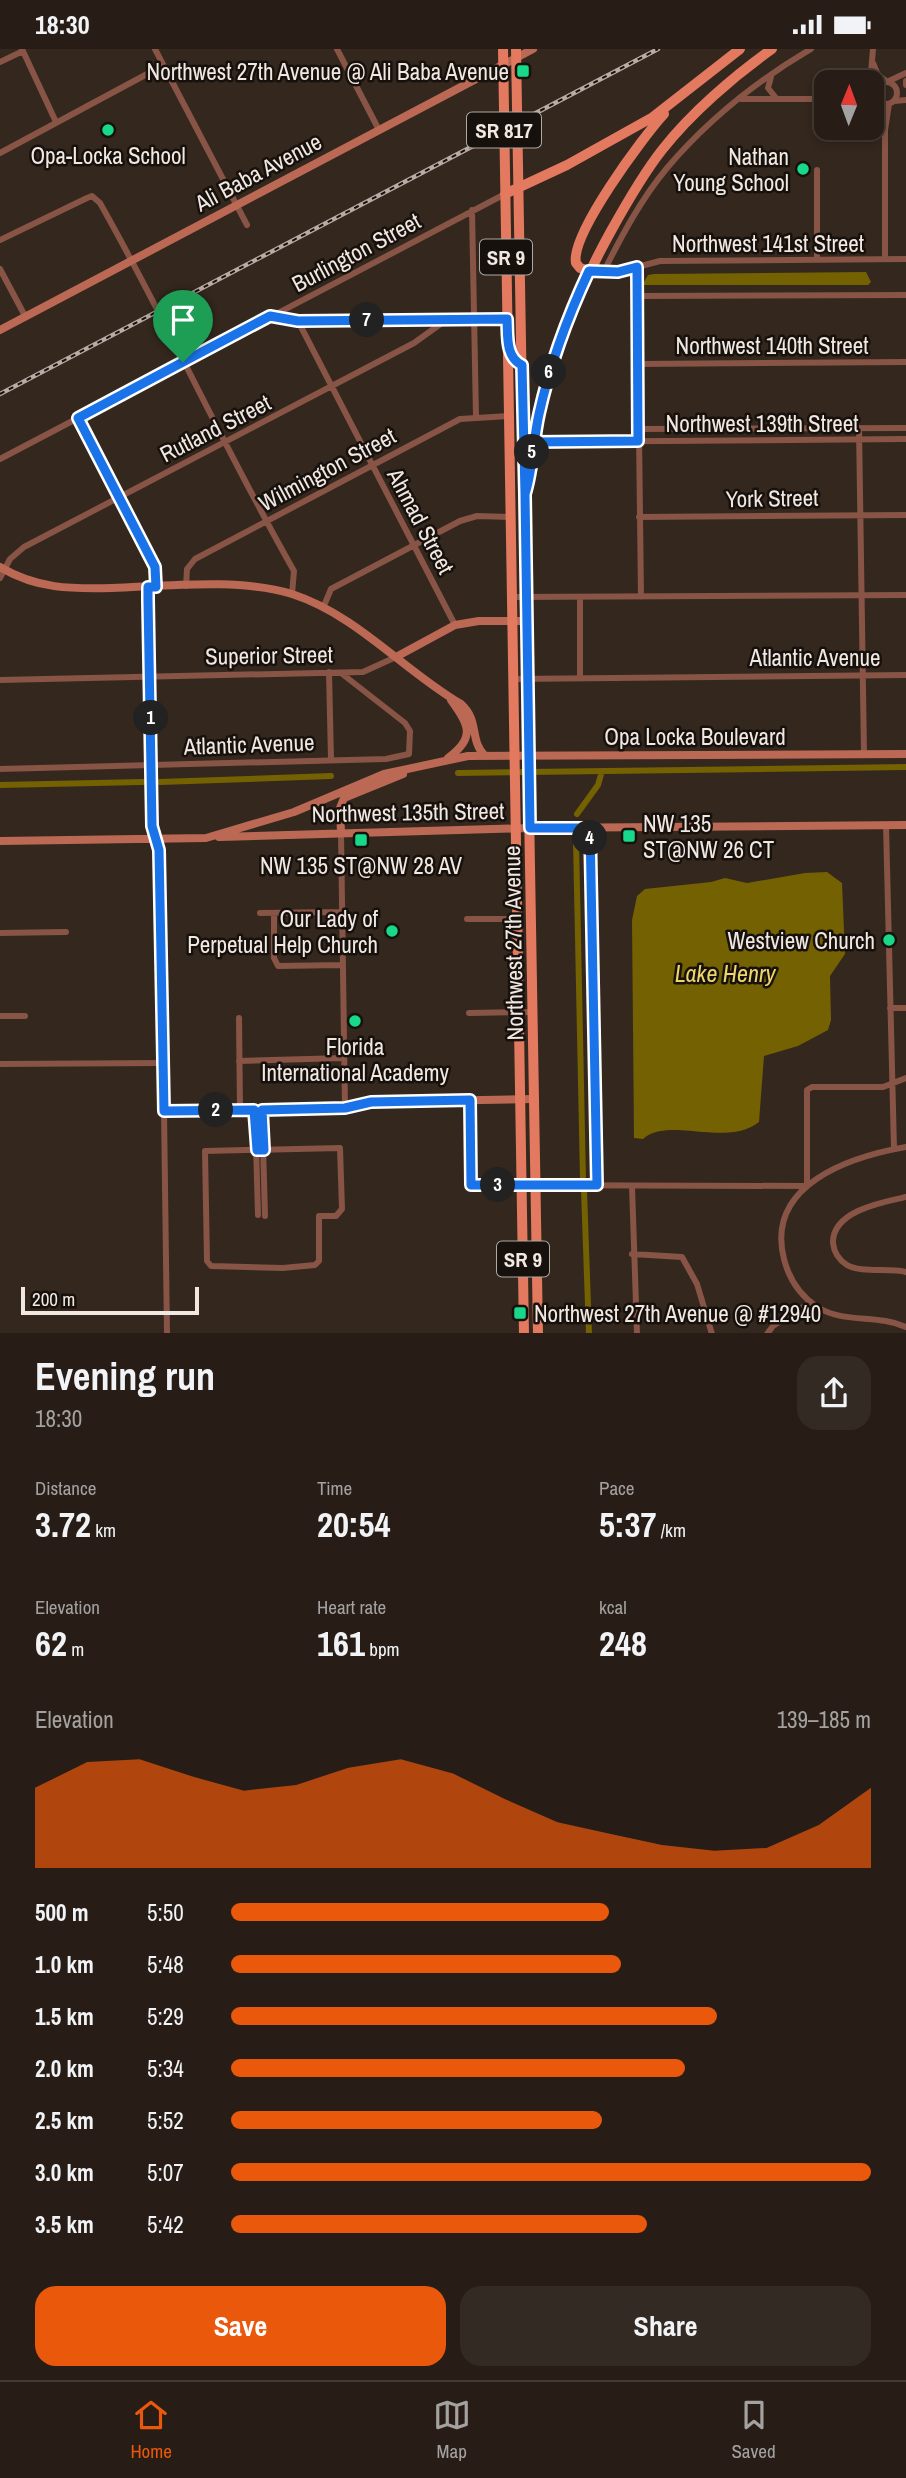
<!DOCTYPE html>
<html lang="en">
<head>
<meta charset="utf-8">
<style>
	body { margin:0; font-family:"Archivo Narrow",sans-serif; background:#332a23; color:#f1f3f6; height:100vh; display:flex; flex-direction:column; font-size:26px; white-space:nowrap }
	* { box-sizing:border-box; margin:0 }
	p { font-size:23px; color:#a4a2a1 }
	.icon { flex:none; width:38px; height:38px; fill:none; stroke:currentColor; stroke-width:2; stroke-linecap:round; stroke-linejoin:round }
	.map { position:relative; height:1284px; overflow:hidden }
	.drawer { display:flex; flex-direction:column; background:#271d16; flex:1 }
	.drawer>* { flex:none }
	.needle { width:46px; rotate:1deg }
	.controls { position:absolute; left:814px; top:21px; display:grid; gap:14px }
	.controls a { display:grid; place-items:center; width:70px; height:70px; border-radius:14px; background:#271d16; box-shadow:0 4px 10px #0003,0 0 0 2px #433b35; font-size:35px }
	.scale { position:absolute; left:21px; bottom:18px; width:178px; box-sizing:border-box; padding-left:7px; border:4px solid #f2e8e2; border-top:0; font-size:19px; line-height:24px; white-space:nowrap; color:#f2e8e2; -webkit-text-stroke:5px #17110d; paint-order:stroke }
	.pin { position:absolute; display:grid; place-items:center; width:60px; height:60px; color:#fff; margin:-72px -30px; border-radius:50% 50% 50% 0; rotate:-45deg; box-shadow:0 0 7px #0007 }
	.pin .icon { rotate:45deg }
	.km { position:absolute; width:35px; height:35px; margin:-18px; border-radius:50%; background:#222; color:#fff; font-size:19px; line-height:35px; text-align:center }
	.round { display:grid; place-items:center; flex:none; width:74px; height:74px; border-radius:21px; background:#332a23 }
	.headline { display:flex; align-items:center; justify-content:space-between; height:119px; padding:0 35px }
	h1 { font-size:38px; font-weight:800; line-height:52px }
	.metrics { display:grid; grid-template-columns:repeat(3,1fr); gap:10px; height:119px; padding:7px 35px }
	.metrics div { display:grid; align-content:center }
	.metrics b { font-size:35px; font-weight:800 }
	.metrics small { font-size:19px; font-weight:400 }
	.metrics p { font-size:19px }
	.chart { height:196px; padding:14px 35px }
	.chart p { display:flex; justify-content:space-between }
	.chart svg { width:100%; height:126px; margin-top:7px; fill:#ea580c; opacity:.7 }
	.cta { display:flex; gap:14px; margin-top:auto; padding:14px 35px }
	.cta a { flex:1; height:80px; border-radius:21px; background:#ea580c; color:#fff; font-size:28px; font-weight:800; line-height:80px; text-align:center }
	.cta a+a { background:#332a23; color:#f1f3f6 }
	ul { padding:0 35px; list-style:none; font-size:23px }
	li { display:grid; grid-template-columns:112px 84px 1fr; align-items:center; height:52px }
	li i { height:18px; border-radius:9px; background:#ea580c }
	.status { display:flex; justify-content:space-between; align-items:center; height:49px; padding:0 35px; background:#271d16; direction:ltr }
	.status svg { height:19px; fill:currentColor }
	.dock { display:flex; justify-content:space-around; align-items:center; height:98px; border-top:2px solid #433b35; background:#271d16; font-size:19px; color:#a4a2a1 }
	.dock a { display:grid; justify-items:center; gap:4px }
	.dock .on { color:#ea580c }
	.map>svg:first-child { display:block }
	.water { fill:#736102 }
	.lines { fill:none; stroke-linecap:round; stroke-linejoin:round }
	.canal { stroke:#736102; stroke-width:6 }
	.street { stroke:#875446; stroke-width:6 }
	.secondary { stroke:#bb6954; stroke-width:8 }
	.primary { stroke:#e3795f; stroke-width:10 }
	.rail-casing { stroke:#b7aca5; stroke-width:4.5 }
	.rail { stroke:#17110d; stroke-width:2; stroke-dasharray:5; stroke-linecap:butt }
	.route-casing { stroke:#fff; stroke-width:14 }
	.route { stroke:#1a73e8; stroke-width:9 }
	.poi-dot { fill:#18d989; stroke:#17110d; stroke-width:2.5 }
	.labels { text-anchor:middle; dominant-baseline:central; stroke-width:5; stroke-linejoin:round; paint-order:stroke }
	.shield { fill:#17110d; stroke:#b0a8a2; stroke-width:2 }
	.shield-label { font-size:21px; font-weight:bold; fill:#f2e8e2 }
	.poi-label { font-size:23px; fill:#f2e8e2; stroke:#17110d; text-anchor:end }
	.street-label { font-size:23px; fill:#f2e8e2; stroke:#17110d }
	.water-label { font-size:24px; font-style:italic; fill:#efd66a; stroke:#17110d }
</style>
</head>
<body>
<div class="status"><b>18:30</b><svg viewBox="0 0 49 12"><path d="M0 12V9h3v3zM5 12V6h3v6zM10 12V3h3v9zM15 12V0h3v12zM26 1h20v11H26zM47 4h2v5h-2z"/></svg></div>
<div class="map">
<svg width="906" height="1285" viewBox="0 0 906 1285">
	<rect width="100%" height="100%" fill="#34271d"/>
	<!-- water -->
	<path class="water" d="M866,223l5,10 -3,3h-226l6,-10 6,-1z
		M827,823l15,11 3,71 -15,22 1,44 -3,10 -30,16 -34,10 -5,66c-33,26 -90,-6 -116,17l-9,-1 -2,-218 5,-24 8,-7 66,-7 14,-4 22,5 58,-10z"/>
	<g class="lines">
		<!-- canal -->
		<path class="canal" d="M458,724l448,-6
			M160,733l171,-6
			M0,736l143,-3
			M577,765l21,-29 4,-14
			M576,792l7,339
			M584,1141l5,144"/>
		<!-- street -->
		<path class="street" d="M22,0l34,73
			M155,0l92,176
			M337,0l42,81
			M873,0l-2,24 5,14
			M0,13l23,-11
			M873,14l5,12 8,6
			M771,28l-3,11 8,10
			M889,32l17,-8
			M906,32v4
			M875 44a11 11 0 1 1 22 0a11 11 0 1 1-22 0Z
			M741,50h85
			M894,52l12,-1
			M880,53l4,23
			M0,104l162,-87
			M472,161l4,207
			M0,191l87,-42 5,-2 8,7c68,120 125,247 194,368l-2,23
			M885,210v-129l4,-26
			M817,211v-90
			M637,218l4,330
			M0,220l25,47
			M589,222l29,1 42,-11 246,-2
			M603,224c18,-36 38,-74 64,-105 40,-47 91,-88 144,-119
			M637,247l269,-1
			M272,268l26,4 209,-2
			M298,272l157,304
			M638,315l268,-2
			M78,369l73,139 4,10 1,20
			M859,379l5,326
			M638,380l268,-1
			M534,393l372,-3
			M0,410l505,-265
			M639,468l267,-2
			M0,529l10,-19 14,-12 390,-204 32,-23
			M186,537l1,-17 8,-10 265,-140 49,-3
			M513,548l393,-2
			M580,548v80
			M323,559l8,-19 129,-68 17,-5 34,1
			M329,623l2,87
			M514,630l392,-4
			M0,631l363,-8 33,-15
			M0,720l386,-10 23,-5 1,-23 -5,-8 -64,-50
			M886,776l8,324
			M590,778l7,358
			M341,784l4,275
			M260,864l82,-1
			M274,864v45l4,8 65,-1
			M467,870h51
			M0,884l66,-1
			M890,959h16
			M469,964l64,-1
			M0,967h25
			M239,969l1,92
			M239,1012l105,-3
			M0,1015l162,-1
			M470,1051l1,85 334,1
			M255,1061l3,105
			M262,1061l3,106
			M164,1062l3,223
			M906,1098c-57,10 -141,38 -122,112 5,20 17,37 33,48 28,17 60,7 89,20
			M340,1099l2,61 -6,7h-17v45l-4,4 -32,3 -72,-2 -4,-5 -2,-110z
			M807,1136v-95l5,-3h71l23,-9
			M632,1137l5,148
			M906,1148c-23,5 -74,14 -73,46 1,9 6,17 14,22 13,8 42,3 59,7
			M632,1205l50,3 15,27 15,50
			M767,1285l6,-8 38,-24"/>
		<!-- secondary -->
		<path class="secondary" d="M0,281l533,-281
			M0,518c37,22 71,22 112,21 54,-2 130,-10 180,6 65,21 112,77 169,110 19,17 8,36 24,52
			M147,538l5,239 7,24 5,261 181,-3 26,-6 164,-3
			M396,608l59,-32 24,-4h48
			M448,709c29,-21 20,-34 3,-58
			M341,784l-1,-25 4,-10 59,-24
			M219,788l311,-9 376,-3
			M0,792l206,-3 88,-26 90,-38 84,-18 438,-2"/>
		<!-- primary -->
		<path class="primary" d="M503,0l21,1285
			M516,0l22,1285
			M505,145l62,-29 86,-48 87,-68
			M589,222l-9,-3 -4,-5c-6,-28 67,-126 88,-149
			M529,428c10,-91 38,-166 82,-246 15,-27 32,-57 51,-81 29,-37 72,-74 110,-101"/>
		<defs>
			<path id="rail" d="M0,345l658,-345"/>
		</defs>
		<!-- rail casing -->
		<use href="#rail" class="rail-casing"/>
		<!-- rail -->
		<use href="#rail" class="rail"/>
	</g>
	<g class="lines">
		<defs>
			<path id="route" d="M183,313l-105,56 77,149 1,20h-8v13l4,226 7,24 5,261 90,-1 3,40h7l-2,-40 83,-2 26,-6 99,-2 1,85h126l-7,-357h-60l-5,-334 9,-52 104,-1 -1,-174 -19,5 -29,-1c-22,47 -39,93 -50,143 -6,27 -6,55 -14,80l-3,-129c-17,-8 -14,-30 -15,-46l-209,2 -28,-5 -87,46"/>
		</defs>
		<!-- route casing -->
		<use href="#route" class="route-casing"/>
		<!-- route -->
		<use href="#route" class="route"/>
	</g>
	<!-- markers -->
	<g class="poi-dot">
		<rect x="516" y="15" width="14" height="14" rx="3.5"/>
		<circle cx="108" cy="81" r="7"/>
		<circle cx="803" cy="120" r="7"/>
		<rect x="622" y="780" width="14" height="14" rx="3.5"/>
		<rect x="354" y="784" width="14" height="14" rx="3.5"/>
		<circle cx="392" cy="882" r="7"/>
		<circle cx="889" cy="891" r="7"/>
		<circle cx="355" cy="972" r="7"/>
		<rect x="513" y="1257" width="14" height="14" rx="3.5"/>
	</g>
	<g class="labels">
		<!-- shield labels -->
		<g class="shield">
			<rect x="467" y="63.5" width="74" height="35" rx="5"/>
			<rect x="480" y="190.5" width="52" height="35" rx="5"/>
			<rect x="497" y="1192.5" width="52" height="35" rx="5"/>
		</g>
		<g class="shield-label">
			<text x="504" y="81">SR 817</text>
			<text x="506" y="208">SR 9</text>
			<text x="523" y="1210">SR 9</text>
		</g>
		<!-- poi labels -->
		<g class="poi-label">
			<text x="509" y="22">Northwest 27th Avenue @ Ali Baba Avenue</text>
			<text x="108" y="106" text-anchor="middle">Opa-Locka School</text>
			<text x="789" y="107">Nathan<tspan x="789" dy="26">Young School</tspan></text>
			<text x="643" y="774" text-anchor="start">NW 135<tspan x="643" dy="26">ST@NW 26 CT</tspan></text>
			<text x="361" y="816" text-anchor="middle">NW 135 ST@NW 28 AV</text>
			<text x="378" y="869">Our Lady of<tspan x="378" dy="26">Perpetual Help Church</tspan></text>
			<text x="875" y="891">Westview Church</text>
			<text x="355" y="997" text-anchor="middle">Florida<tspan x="355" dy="26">International Academy</tspan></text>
			<text x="534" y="1264" text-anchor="start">Northwest 27th Avenue @ #12940</text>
		</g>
		<!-- street labels -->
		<g class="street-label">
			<text transform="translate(258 123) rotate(-28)">Ali Baba Avenue</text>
			<text x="768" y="194">Northwest 141st Street</text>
			<text transform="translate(356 203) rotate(-28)">Burlington Street</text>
			<text x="772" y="296">Northwest 140th Street</text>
			<text x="762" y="374">Northwest 139th Street</text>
			<text transform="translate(215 379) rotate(-27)">Rutland Street</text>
			<text transform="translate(327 420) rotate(-28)">Wilmington Street</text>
			<text transform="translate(772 449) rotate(-1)">York Street</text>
			<text transform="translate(421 472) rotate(62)">Ahmad Street</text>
			<text transform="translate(269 606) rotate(-1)">Superior Street</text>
			<text x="815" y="608">Atlantic Avenue</text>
			<text x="695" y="687">Opa Locka Boulevard</text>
			<text transform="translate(249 695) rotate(-2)">Atlantic Avenue</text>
			<text transform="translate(408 763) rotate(-1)">Northwest 135th Street</text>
			<text transform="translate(513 894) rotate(-91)">Northwest 27th Avenue</text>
		</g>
		<!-- water labels -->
		<g class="water-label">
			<text x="725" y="924">Lake Henry</text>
		</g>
	</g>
</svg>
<div class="controls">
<a><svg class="needle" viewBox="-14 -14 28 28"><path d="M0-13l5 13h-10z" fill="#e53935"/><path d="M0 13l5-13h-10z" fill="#a4a2a1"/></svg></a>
</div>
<div class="scale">200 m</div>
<div class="pin" style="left:183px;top:313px;background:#1e9e55"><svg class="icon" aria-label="arrive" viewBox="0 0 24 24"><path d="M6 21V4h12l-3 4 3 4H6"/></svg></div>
<b class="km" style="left:151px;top:669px">1</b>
<b class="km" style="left:216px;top:1061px">2</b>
<b class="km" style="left:498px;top:1136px">3</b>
<b class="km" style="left:590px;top:789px">4</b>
<b class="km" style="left:532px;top:403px">5</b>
<b class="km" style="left:549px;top:323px">6</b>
<b class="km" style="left:367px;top:271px">7</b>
</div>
<section class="drawer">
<div class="headline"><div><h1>Evening run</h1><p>18:30</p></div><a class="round"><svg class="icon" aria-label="share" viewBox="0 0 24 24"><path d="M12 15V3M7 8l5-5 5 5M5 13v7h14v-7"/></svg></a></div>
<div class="metrics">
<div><p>Distance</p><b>3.72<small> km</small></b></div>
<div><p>Time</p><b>20:54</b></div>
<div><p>Pace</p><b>5:37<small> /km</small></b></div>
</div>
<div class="metrics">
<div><p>Elevation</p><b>62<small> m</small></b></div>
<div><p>Heart rate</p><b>161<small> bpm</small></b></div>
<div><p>kcal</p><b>248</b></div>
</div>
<div class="chart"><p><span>Elevation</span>139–185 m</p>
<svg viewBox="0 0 160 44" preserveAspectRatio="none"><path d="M0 44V16L10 7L20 6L30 12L40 17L50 15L60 9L70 6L80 11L90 20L100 28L110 32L120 36L130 38L140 37L150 29L160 16V44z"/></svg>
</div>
<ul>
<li><b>500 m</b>5:50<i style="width:59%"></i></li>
<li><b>1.0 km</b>5:48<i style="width:61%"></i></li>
<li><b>1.5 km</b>5:29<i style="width:76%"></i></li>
<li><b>2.0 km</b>5:34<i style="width:71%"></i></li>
<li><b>2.5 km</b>5:52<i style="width:58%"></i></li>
<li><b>3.0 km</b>5:07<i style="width:100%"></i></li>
<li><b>3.5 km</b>5:42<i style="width:65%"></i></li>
</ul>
<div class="cta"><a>Save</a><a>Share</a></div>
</section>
<nav class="dock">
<a class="on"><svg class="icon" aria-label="home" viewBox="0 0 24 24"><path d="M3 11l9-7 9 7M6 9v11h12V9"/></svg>Home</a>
<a><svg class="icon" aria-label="map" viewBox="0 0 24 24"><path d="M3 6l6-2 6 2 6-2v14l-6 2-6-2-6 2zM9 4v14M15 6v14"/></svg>Map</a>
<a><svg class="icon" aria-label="saved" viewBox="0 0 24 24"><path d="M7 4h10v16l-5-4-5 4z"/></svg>Saved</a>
</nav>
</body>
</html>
